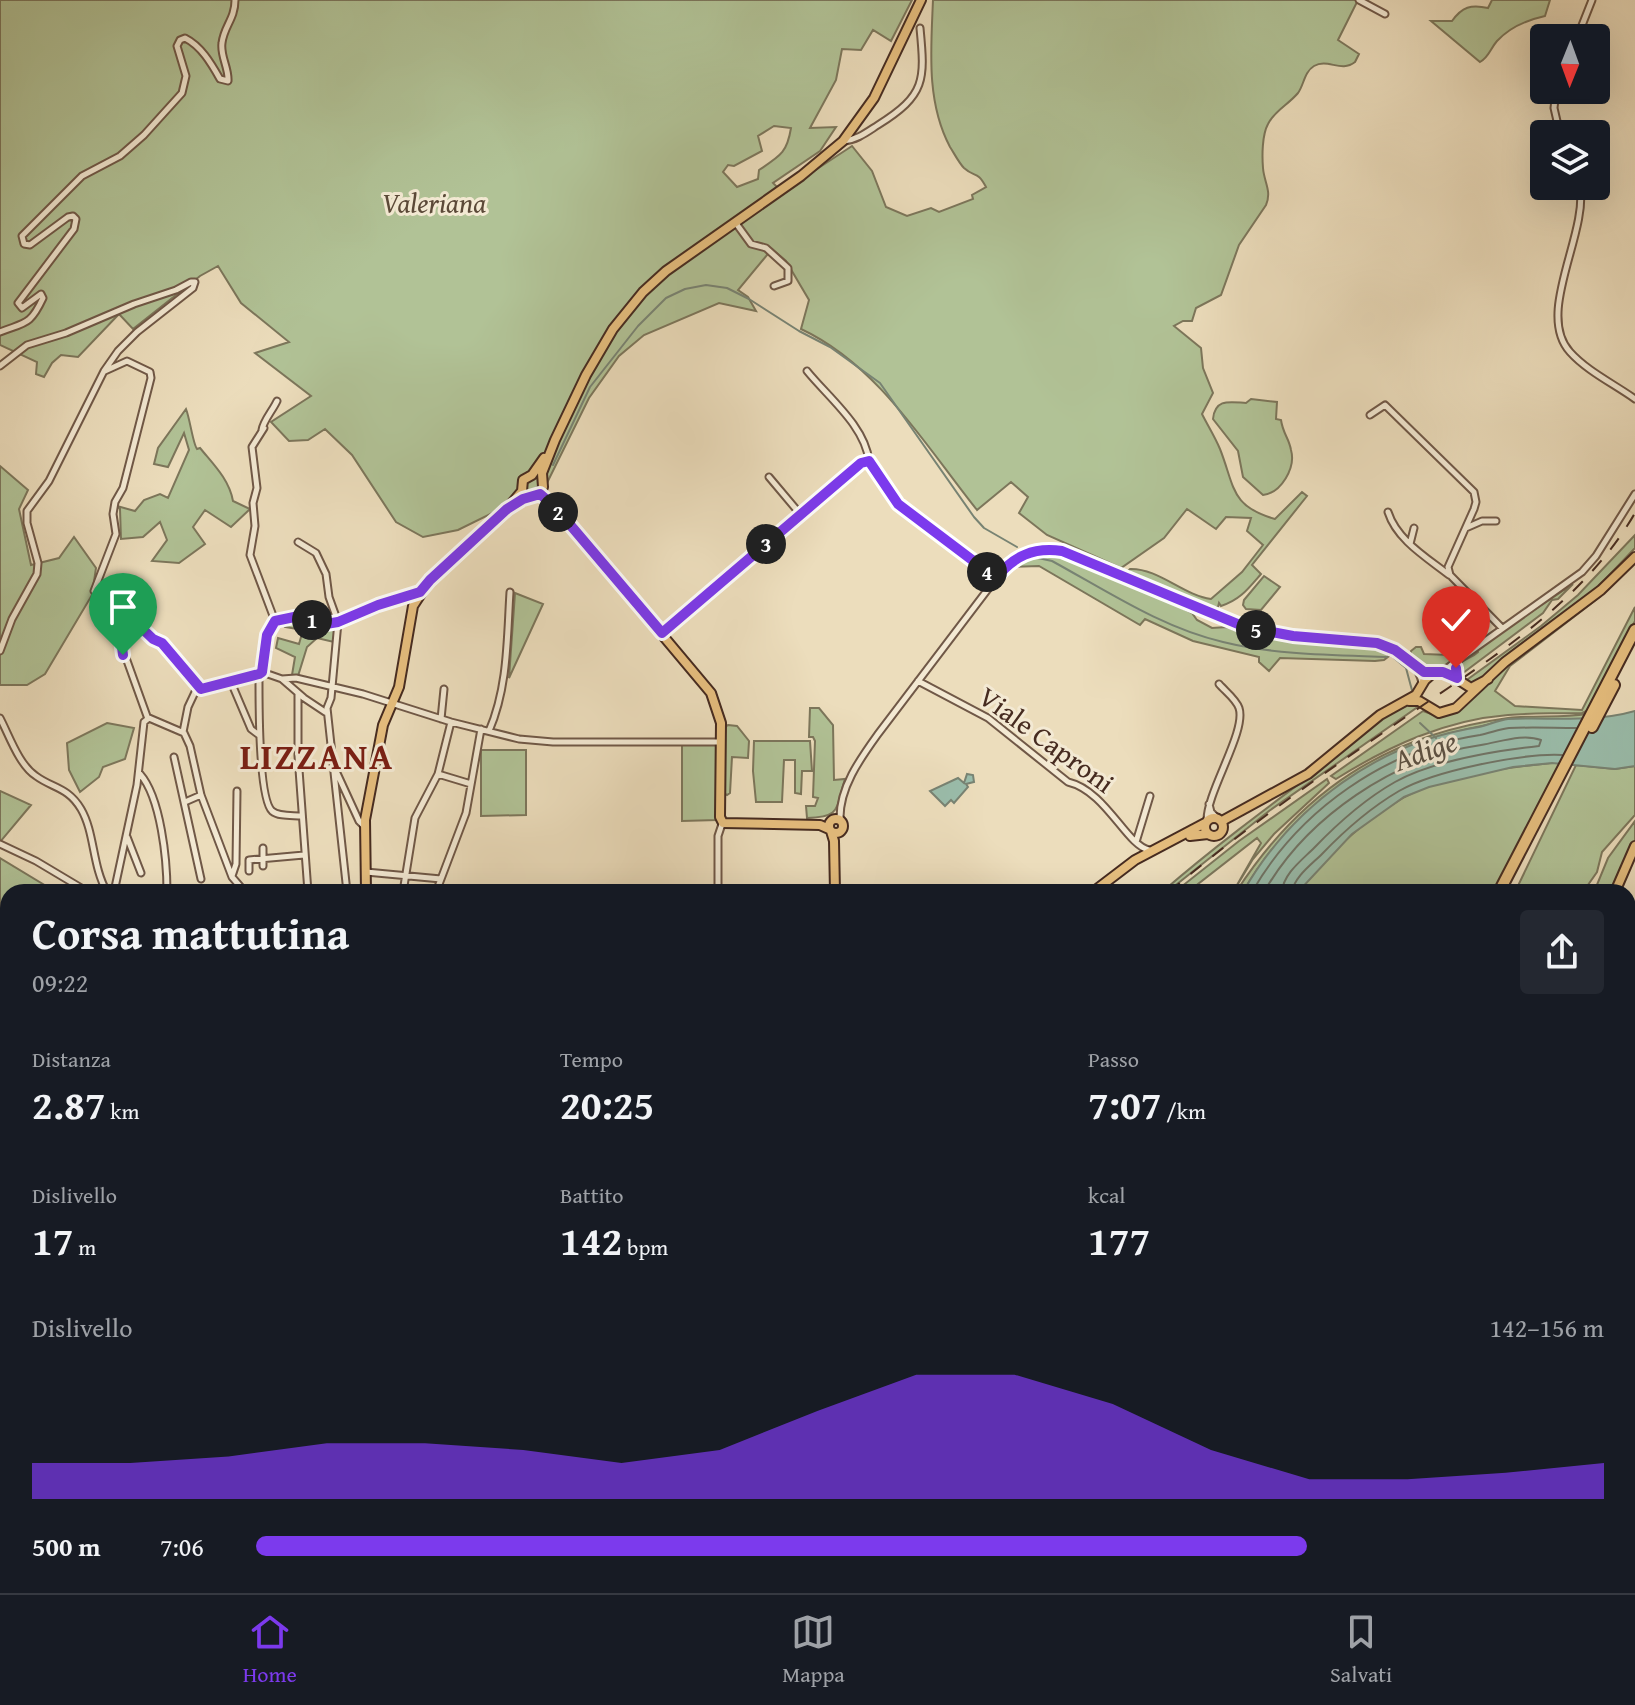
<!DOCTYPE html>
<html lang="it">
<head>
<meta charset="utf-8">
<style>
	body { margin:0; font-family:"Gentium Book Plus",serif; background:#242831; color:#f1f3f6; height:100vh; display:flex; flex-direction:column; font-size:30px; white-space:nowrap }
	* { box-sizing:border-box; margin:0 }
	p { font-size:26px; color:#9ea1a6 }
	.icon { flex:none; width:44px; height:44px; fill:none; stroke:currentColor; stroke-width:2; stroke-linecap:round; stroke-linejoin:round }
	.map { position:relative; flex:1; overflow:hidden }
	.sheet { position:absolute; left:0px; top:884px; width:1636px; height:710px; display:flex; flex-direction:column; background:#171b24; border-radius:24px 24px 0 0; box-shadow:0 8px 32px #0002 }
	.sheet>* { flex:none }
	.needle { width:52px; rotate:181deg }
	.controls { position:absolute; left:1530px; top:24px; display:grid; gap:16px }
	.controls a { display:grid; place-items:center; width:80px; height:80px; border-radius:8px; background:#171b24; box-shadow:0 8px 32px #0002; font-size:40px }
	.pin { position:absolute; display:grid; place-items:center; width:68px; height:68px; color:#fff; margin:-82px -34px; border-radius:50% 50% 50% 0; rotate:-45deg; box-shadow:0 0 8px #0007 }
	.pin .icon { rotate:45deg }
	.km { position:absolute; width:40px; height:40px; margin:-20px; border-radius:50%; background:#222; color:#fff; font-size:22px; line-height:40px; text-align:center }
	.round { display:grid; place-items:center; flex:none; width:84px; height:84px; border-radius:8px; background:#242831 }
	.overview { display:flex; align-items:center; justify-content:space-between; height:136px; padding:0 32px }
	h1 { font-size:44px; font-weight:700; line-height:60px }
	.metrics { display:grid; grid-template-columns:repeat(3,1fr); gap:12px; height:136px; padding:8px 32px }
	.metrics div { display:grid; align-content:center }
	.metrics b { font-size:40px; font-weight:700 }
	.metrics small { font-size:22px; font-weight:400 }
	.metrics p { font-size:22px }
	.chart { height:224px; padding:16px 32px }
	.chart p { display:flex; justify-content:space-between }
	.chart svg { width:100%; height:144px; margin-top:8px; fill:#7c3aed; opacity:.7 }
	ul { padding:0 32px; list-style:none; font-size:26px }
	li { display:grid; grid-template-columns:128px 96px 1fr; align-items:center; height:60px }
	li i { height:20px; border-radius:10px; background:#7c3aed }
	.dock { display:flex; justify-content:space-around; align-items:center; height:112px; border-top:2px solid #363941; background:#171b24; font-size:22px; color:#9ea1a6 }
	.dock a { display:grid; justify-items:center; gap:4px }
	.dock .active { color:#7c3aed }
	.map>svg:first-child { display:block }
	.green { fill:#b1c296; stroke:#7c765b; stroke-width:2; fill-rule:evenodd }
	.water { fill:#9abdab; stroke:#788373; stroke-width:2 }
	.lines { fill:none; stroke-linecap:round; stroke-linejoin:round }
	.shore { stroke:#707466; stroke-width:2 }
	.stream { stroke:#788373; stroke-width:2 }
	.minor-casing { stroke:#705847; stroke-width:9 }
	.major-casing { stroke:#462b20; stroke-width:12 }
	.highway-casing { stroke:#462b20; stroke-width:14 }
	.minor { stroke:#f3e9d3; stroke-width:5 }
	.major { stroke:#e6be7e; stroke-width:8 }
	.highway { stroke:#e6be7e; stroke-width:10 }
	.rail { stroke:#462b20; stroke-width:2; stroke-dasharray:14 14; stroke-linecap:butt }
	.route-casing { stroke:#fff; stroke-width:16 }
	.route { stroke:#7c3aed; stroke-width:10 }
	.labels { text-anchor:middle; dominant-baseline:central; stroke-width:6; stroke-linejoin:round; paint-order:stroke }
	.park-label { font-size:28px; font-style:italic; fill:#5b4938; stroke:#f3e9d3 }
	.street-label { font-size:28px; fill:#462b20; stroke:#f3e9d3 }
	.water-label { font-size:30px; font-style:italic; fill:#5b5043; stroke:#f3e9d3 }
	.district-label { font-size:36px; font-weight:bold; letter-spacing:2px; fill:#7a1f14; stroke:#f3e9d3 }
</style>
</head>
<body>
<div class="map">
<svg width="1635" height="1593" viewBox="0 0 1635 1593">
	<rect width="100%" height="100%" fill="#ecddbc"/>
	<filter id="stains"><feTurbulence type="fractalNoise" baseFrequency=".0025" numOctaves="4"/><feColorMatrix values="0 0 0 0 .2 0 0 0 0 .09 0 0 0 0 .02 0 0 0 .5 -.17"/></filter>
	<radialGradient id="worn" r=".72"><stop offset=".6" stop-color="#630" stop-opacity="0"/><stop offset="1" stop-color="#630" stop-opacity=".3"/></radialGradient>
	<!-- green -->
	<path class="green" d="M0,0h912l-21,41 -18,-11 -12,20 -19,-1 -6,31 -26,48 26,-1 -16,24 -47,32 9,9 70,-46 20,25 14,36 21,9 24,-8 8,4 34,-13 -1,-4 14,-8c-9,-17 -11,-9 -22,-19 -5,-5 -10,-15 -14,-21 -24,-45 -19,-98 -17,-147h425l-20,40 21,14 -4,8c-14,11 -27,-4 -41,4 -10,6 -10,19 -16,27 -10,12 -23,17 -30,31 -6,11 -6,32 -5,44 1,14 9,23 3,37l-27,40 -18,50 -25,13 -4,13h-9l-9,5 27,22 2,20 10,25 -11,21c6,12 13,23 18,35 15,38 10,57 55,70l27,-27 5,4 -55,69 9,9c-13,15 -21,26 -40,32l-2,-3 -1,4 -9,2 -83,-36 4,-4c28,-1 53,26 81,30l31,-27 21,-27 -16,-14 4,-13 -25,-1 -10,12 -29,-20 -23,29 -43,30 -74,-33 -28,-22 9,-16 -17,-15 -34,28c-52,-65 -99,-145 -176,-181l8,-29 -23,-39 -14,-12 -34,41 10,7 8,14 -37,-8 -75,32 -25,21 -30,42 -44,89 -87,43 -35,7 -27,-15 -44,-67 -27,-26 -17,11 -19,1 -18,-19 40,-26 -56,-43 34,-11 -48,-39 -23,-37 -18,10 -67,53 -14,-15 -41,43 -17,-2 -9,8 -8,14 -8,-3 1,-12 -37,-17zM774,126l17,2c-4,25 -11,28 -32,42l-1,9 -21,8 -14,-15 5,-7 6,1 28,-15 -4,-15z
		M1492,0h58l-5,16c-18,4 -35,11 -48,25 -7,8 -8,16 -17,21l-49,-41h21c10,-14 19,-17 36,-13z
		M1251,399l26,3 -1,17 5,1c2,14 8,18 10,30 5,18 -10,43 -28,45l-20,-18 -5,-26 -25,-32c2,-21 17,-17 33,-16z
		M186,409c4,10 7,35 11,40l3,-1c13,16 29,31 33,53l17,8 -19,18 -26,-17 -12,17 12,17 -26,19 -27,-2 15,-21 -7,-18 -17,15 -22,2 -1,-30 -3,-3 18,5 9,-11 16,-6 8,4 21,-48 -5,-17 -16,34 -14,-3 4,-16z
		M0,466l28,24 -9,19 12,56 28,-7 15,-21 22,31 -4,27 -47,79 -18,11h-27z
		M1635,535v13l-38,40 -123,98 -10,-4 77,-56 37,-31z
		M1034,553h21l102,42 35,18 5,7 15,8 15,-1 25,10 131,12 6,7 -5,4 -9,1 -95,-3 -11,13 -10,-9v-5l-66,-16 -48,-22 -5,6 -101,-59 -29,1 9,-9z
		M1264,576l16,11 -19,23 -15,-1 -3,-4 1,-5z
		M1573,584l-15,15 -6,1 -9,13 -84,63v-12c6,-6 13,-6 19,-12l-1,-4z
		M515,593l28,11 -34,74z
		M1601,596l-91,70 -15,25 20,15 67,4 53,-103v14l-46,89 -7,3c-25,0 -50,0 -74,2 -63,5 -119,31 -172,64l-5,-3 92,-65 11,4h15l67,-59 64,-48z
		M300,618l12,5 23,2 -1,17 -17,-4 -10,9 -9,29 -6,-1 3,-18 -19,-9 2,-10 21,6 4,-14 -18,-3 1,-5z
		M1416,647h5l3,7 25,1 -2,-6 7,1 3,8 -10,10 -21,3 -16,-13 1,-7z
		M1414,703l5,3 -150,105 -102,81h-5c52,-45 106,-85 161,-126 26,-19 60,-59 91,-63z
		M810,708h9l14,17 1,55 11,-1c-10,30 -3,38 -38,39l-1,-12h9l3,-8 -5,-1 2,-56 -2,-4h-4z
		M1587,714l-2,5c-21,1 -41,1 -62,1 -5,0 -14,-1 -18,0 -7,1 -16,5 -23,6 -101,19 -188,77 -239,166h-7c66,-102 151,-157 272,-174 26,-3 53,0 79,-4z
		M107,723l27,5 -9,31 -22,8 -4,10 -19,15 -11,-22 -2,-27z
		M728,725l9,1 12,15 -1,17 -16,-1 -2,36 -3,2 -4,-2 1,-65z
		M754,741h56l2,30h-10l-1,23 -6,-1v-33h-11l-2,42h-26l-3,-31z
		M682,744h35v76l-35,1z
		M481,750h45v65l-45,1z
		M1552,763h10l-68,129h-196c27,-37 66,-71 105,-94 40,-23 104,-31 149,-35z
		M1576,765l39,4 20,-3v49l-33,37 -5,20 -14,20h-68z
		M1327,779l2,4 -55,51 -21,25 -20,33 28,-49 -4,-5 -64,50 1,4h-8l-5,-5 58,-46z
		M0,791l31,14 -31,37z
		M1635,821v21l-25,50h-16l14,-34z
		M0,858l56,34h-48v492l-8,2z
		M1635,1084v333l-2,-52h-5v-272h4z"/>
	<!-- water -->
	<path class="water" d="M1635,711v55l-20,3 -63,-6 -39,4 -84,20 -25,10 -52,37 -54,58h-55c49,-86 136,-150 236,-165 9,-2 20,-7 29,-8 42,-2 85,4 127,-8z
		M967,774l6,1 1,7 -8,2 2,3 -14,16 -3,-3 -6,6 -15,-15 28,-13 6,5z"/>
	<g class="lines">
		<!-- shore -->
		<path class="shore" d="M1252,892c47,-82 134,-143 228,-157 10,-2 20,-6 29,-7 23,-1 45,0 67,0
			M1264,892c43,-75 131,-135 217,-147 19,-3 42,-12 60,-5l-2,6c-44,5 -105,14 -144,36 -30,17 -57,41 -81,66 -12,12 -31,26 -32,44
			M1292,892c2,-15 20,-28 30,-38 23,-24 48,-46 77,-63 35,-20 123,-38 163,-36"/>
		<!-- stream -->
		<path class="stream" d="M553,465l37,-78 48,-61 28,-28 19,-9 21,-4 21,3 22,11 50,32 31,16 50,36 94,134 10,11 33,19
			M1038,558l14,3c55,30 110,67 171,81 53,13 110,13 164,15
			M1394,658l12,10 7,26
			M1420,723l16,15
			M1628,1524l7,2"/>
		<defs>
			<path id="minor" d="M1359,0l26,14
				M1577,38l15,-38
				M1556,90l-2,18 6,26
				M844,141c13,-1 23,-9 34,-16 48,-30 47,-45 42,-97
				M1580,186c8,49 -45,127 -10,166 17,19 44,32 65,47
				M735,222l16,22 15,4 22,20v13l-14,5
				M0,332c25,-10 30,-6 43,-34l-2,-4 -19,14 -4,-5 56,-74 2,-10 -3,-3 -5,1 -38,28 -6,-1 -2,-8 60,-60 38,-20 24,-21 38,-42 4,-17 -9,-30 3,-6 5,-2c16,8 26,25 35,41l8,2c1,-13 -8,-25 -6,-38 2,-17 13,-24 13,-43
				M0,366l27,-21 39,-12 68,-29 42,-14 15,-8h4l-2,6 -56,44 -19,19 -14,20 -55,110 -22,30v12l11,40 -1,11 -25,45 -12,32
				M807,371c21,26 58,55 62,90
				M1370,415l15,-10 89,87 2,10 -2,7 -26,58 2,8 52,53
				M264,428l-12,19 5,41 -4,15 2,23 -5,29 25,66
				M262,430c1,-9 11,-20 15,-29
				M769,477l32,38
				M1388,512c9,28 38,45 61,63
				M1466,528l16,-7h14
				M298,542l18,11 10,21 3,23 9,25 -7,76 -4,10 20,184
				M1410,544l4,-16
				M94,591l22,-57 -3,-20 2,-12 8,-14 28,-110 -1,-6 -23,-11 -22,10
				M662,633l199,-170 8,-2 5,4 24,39 98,74
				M1443,671l139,-99 14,-16 39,-62
				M262,672l5,-37 8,-14 24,-5 17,6h22l40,-17 42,-13
				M259,674c0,23 -1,124 13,137 7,6 21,4 30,5
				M282,679l14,-1 67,16 88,28 68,17 34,3h168
				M918,681l70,37 80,64c38,9 58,63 81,68
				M231,682l20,47 8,6
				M298,694v62l10,136
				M0,718c9,17 19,47 36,58 16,12 32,11 45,33 14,24 11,57 26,83
				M148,719l-27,-75 8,-25 24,20 9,4 39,46
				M441,719l3,-30
				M489,731c19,-44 18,-92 21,-139
				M183,732l5,-25 8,-17 66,-18 20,7 22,19 21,14
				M184,733l6,13 11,49 31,82 13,15
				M174,757l27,122
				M336,771l23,50 5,5
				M140,774c21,24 27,86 27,118
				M438,774l33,10
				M185,802l16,-7
				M1209,804l2,8 6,6
				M840,820c-1,-32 20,-61 38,-86l123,-162c18,-21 41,-25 66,-20l178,75 37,8 104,10c15,8 33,20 36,38
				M1207,821c-1,-28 40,-90 32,-113 -3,-9 -14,-17 -20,-24
				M127,837l14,36
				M1136,842l14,-46
				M0,844l36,17 52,31
				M263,848v18
				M249,871v-11l55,-5
				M366,872l75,7 25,-66 15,-84
				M232,876l4,-12 1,-73
				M114,892l23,-107 7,-63 5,-4 35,15
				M403,892l12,-74 23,-44 13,-52
				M436,892l5,-13
				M718,892v-56l4,-12
				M0,1365l8,-12
				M0,1426l8,-5
				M0,1468l8,-7
				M0,1531l8,-16
				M0,1537l8,14
				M0,1577l8,-13
				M74,1586l9,7
				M260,1586l2,7
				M473,1586l2,7
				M729,1586l4,7
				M1056,1586l1,7
				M1194,1586l20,7
				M63,1593l5,-7
				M100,1593l6,-7
				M556,1593l17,-7
				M685,1593l20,-7
				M993,1593l9,-7
				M1136,1593l10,-7
				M1157,1593l3,-7
				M1568,1593l3,-7"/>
			<path id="major" d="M522,491l1,-11 9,-5 12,-17
				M540,494l3,-7 -1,-14 13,-33 31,-65 27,-46 30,-37 23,-21 135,-95 42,-35 31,-43 47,-98
				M540,494l15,13 156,186 10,30 -1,94 3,6 97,2 9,4
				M515,504l25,-10
				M1409,701h10l20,12 17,-5 49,-46 96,-72 34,-33
				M1205 827a9 9 0 1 1 18 0a9 9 0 1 1-18 0Z
				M829 826a7 7 0 1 1 14 0a7 7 0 1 1-14 0Z
				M1222,821l86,-47 72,-59 36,-20 9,-15 8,-7 13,-1 25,16 17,-9
				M831,831l3,10 1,51
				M1190,836l18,-2
				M366,892l-1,-72 18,-95 16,-38 14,-81 17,-26 77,-71 15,-18
				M1093,892l42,-32 70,-37
				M1615,892l20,-46
				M321,1586v7
				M145,1593l6,-7
				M362,1593l5,-7
				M1397,1593v-7"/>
			<path id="highway" d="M1592,727l22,-42
				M1499,892l136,-262
				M1360,1593l1,-7"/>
		</defs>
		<!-- minor casing -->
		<use href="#minor" class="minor-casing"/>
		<!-- major casing -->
		<use href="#major" class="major-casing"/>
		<!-- highway casing -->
		<use href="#highway" class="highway-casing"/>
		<!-- minor -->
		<use href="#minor" class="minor"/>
		<!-- major -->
		<use href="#major" class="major"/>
		<!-- highway -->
		<use href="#highway" class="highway"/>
		<!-- rail -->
		<path class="rail" d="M1169,892c68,-58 141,-109 215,-160 89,-63 195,-122 251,-219
			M374,1593l5,-7"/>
	</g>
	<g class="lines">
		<defs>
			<path id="route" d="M123,655l-2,-16 7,-10v-9l3,-2 22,21 9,4 39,46 58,-15 3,-2 5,-37 8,-14 24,-5 27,8 12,-2 40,-17 42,-13 10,-12 77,-71 16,-10 17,-5 15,13 107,126 199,-170 8,-2 29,43 98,74c18,-22 37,-31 66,-27l183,76 48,9 84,7 18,7 29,22h19l14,6 -1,-10"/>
		</defs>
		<!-- route casing -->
		<use href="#route" class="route-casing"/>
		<!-- route -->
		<use href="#route" class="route"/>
	</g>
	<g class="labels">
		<!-- park labels -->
		<g class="park-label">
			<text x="434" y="202">Valeriana</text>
		</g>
		<!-- street labels -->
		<g class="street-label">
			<text transform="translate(1047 739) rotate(36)">Viale Caproni</text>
		</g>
		<!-- water labels -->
		<g class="water-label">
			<text transform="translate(1425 750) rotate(-20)">Adige</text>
		</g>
		<!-- district labels -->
		<g class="district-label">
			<text x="317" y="755">LIZZANA</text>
		</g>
	</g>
	<rect width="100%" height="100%" filter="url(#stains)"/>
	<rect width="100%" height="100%" fill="url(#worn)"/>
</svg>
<div class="controls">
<a><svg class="needle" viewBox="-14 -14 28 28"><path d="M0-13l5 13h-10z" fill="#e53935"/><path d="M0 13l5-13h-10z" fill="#9ea1a6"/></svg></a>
<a><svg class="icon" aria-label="layers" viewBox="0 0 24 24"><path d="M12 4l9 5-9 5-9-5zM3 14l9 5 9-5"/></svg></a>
</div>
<div class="pin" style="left:123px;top:655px;background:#1e9e55"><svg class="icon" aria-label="arrive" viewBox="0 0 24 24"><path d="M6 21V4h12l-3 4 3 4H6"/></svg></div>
<div class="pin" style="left:1456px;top:668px;background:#d93025"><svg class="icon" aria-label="check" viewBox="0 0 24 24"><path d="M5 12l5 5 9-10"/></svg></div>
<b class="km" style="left:312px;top:620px">1</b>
<b class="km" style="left:558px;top:512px">2</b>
<b class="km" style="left:766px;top:544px">3</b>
<b class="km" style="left:987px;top:572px">4</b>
<b class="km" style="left:1256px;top:630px">5</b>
<section class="sheet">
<div class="overview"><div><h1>Corsa mattutina</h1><p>09:22</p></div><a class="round"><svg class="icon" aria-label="share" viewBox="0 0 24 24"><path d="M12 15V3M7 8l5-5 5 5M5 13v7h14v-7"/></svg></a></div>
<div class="metrics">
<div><p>Distanza</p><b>2.87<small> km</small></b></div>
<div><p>Tempo</p><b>20:25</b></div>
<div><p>Passo</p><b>7:07<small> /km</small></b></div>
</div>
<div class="metrics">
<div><p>Dislivello</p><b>17<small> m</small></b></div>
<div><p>Battito</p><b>142<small> bpm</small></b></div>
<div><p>kcal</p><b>177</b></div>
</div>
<div class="chart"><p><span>Dislivello</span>142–156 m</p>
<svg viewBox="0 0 160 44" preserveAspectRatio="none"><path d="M0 44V33L10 33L20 31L30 27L40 27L50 29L60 33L70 29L80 17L90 6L100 6L110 15L120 29L130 38L140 38L150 36L160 33V44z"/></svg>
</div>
<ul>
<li><b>500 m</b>7:06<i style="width:78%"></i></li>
</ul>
</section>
</div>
<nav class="dock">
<a class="active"><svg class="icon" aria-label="home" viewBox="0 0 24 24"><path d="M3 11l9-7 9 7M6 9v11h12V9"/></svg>Home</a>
<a><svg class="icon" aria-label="map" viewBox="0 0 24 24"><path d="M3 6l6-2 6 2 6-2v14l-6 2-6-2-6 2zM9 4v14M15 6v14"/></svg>Mappa</a>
<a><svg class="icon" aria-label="saved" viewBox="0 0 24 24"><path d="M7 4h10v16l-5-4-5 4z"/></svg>Salvati</a>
</nav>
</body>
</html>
